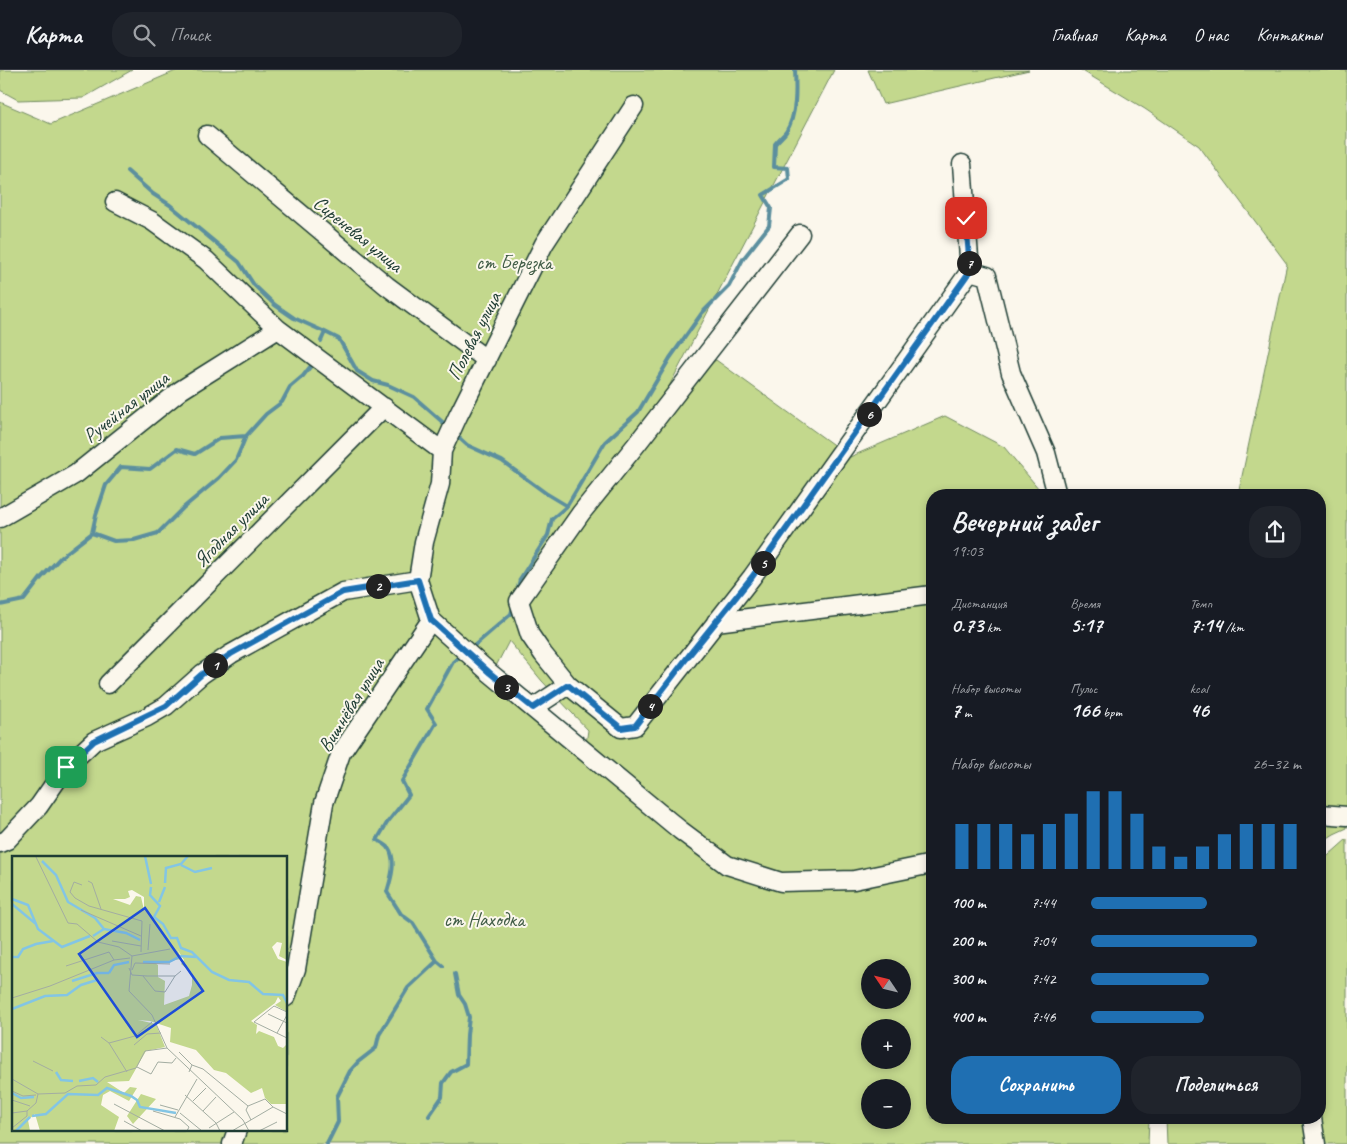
<!DOCTYPE html>
<html lang="ru">
<head>
<meta charset="utf-8">
<style>
	body { margin:0; font-family:Caveat,sans-serif; background:#20242c; color:#f1f3f6; height:100vh; display:flex; flex-direction:column; font-size:19px; white-space:nowrap }
	* { box-sizing:border-box; margin:0 }
	p { font-size:16px; color:#9ea1a6 }
	.icon { flex:none; width:28px; height:28px; fill:none; stroke:currentColor; stroke-width:2; stroke-linecap:round; stroke-linejoin:round }
	.map { position:relative; flex:1; overflow:hidden }
	.sheet { position:absolute; left:926px; top:419px; width:400px; height:635px; display:flex; flex-direction:column; background:#171b24; border-radius:20px; box-shadow:0 2px 8px #0003 }
	.sheet>* { flex:none }
	.needle { width:32px; rotate:305deg }
	.buttons { position:absolute; left:861px; top:889px; display:grid; gap:10px }
	.buttons a { display:grid; place-items:center; width:50px; height:50px; border-radius:50%; background:#171b24; box-shadow:0 2px 8px #0003; font-size:25px }
	.pin { position:absolute; display:grid; place-items:center; width:42px; height:42px; color:#fff; margin:-21px; border-radius:10px; box-shadow:0 2px 8px #0006 }
	.km { position:absolute; width:25px; height:25px; margin:-12px; border-radius:50%; background:#222; color:#fff; font-size:14px; line-height:25px; text-align:center }
	.round { display:grid; place-items:center; flex:none; width:52px; height:52px; border-radius:20px; background:#20242c }
	.headline { display:flex; align-items:center; justify-content:space-between; height:85px; padding:0 25px }
	h1 { font-size:28px; font-weight:600; line-height:38px }
	.figures { display:grid; grid-template-columns:repeat(3,1fr); gap:8px; height:85px; padding:5px 25px }
	.figures div { display:grid; align-content:center }
	.figures b { font-size:21px; font-weight:600 }
	.figures small { font-size:14px; font-weight:400 }
	.figures p { font-size:14px }
	.chart { height:140px; padding:10px 25px }
	.chart p { display:flex; justify-content:space-between }
	.chart svg { width:100%; height:90px; margin-top:5px; stroke:#1f6fb2; stroke-width:6 }
	.cta { display:flex; gap:10px; margin-top:auto; padding:10px 25px }
	.cta a { flex:1; height:58px; border-radius:20px; background:#1f6fb2; color:#fff; font-size:20px; font-weight:600; line-height:58px; text-align:center }
	.cta a+a { background:#20242c; color:#f1f3f6 }
	ul { padding:0 25px; list-style:none; font-size:16px }
	li { display:grid; grid-template-columns:80px 60px 1fr; align-items:center; height:38px }
	li i { height:12px; border-radius:6px; background:#1f6fb2 }
	header { display:flex; align-items:center; gap:30px; box-sizing:border-box; height:70px; padding:0 25px; background:#171b24; border-bottom:1px solid #363941 }
	header strong { font-size:24px }
	nav { display:flex; gap:28px; margin-inline-start:auto; font-size:18px }
	.search { width:350px; height:45px; background:#20242c; display:flex; align-items:center; gap:12px; box-sizing:border-box; padding:0 18px; border-radius:20px; color:#9ea1a6; font-size:19px }
	.map>svg:first-child { display:block }
	.green { fill:#c3d88d; stroke:#718a60; fill-rule:evenodd }
	.lines { fill:none; stroke-linecap:round; stroke-linejoin:round }
	.stream { stroke:#5b8f9e; stroke-width:4 }
	.minor-casing { stroke:#1f3d34; stroke-width:21 }
	.minor { stroke:#fbf7ec; stroke-width:18 }
	.route-casing { stroke:#fff; stroke-width:10 }
	.route { stroke:#1f6fb2; stroke-width:6 }
	.labels { text-anchor:middle; dominant-baseline:central; stroke-width:4; stroke-linejoin:round; paint-order:stroke }
	.street-label { font-size:20px; fill:#1f3d34; stroke:#fbf7ec }
	.park-label { font-size:20px; fill:#405c46; stroke:#fbf7ec }
	.inset-river { fill:none; stroke:#83c5e4; stroke-width:2.5 }
	.inset-road { fill:none; stroke:#a3ada2; stroke-width:1 }
	.view { fill:#1d4ed8; fill-opacity:0.15; stroke:#1d4ed8; stroke-width:2.5 }
	.inset-edge { fill:none; stroke:#1f3d34; stroke-width:2.5 }
</style>
</head>
<body>
<header>
<strong>Карта</strong>
<div class="search"><svg class="icon" aria-label="search" viewBox="0 0 24 24"><circle cx="10" cy="10" r="6"/><path d="M15 15l6 6"/></svg>Поиск</div>
<nav><a>Главная</a><a>Карта</a><a>О нас</a><a>Контакты</a></nav>
</header>
<div class="map">
<svg width="1347" height="1074" viewBox="0 0 1347 1074">
	<rect width="100%" height="100%" fill="#fbf7ec"/>
	<filter id="ink" filterUnits="userSpaceOnUse"><feTurbulence type="fractalNoise" baseFrequency=".02" numOctaves="2"/><feDisplacementMap in="SourceGraphic" scale="10" xChannelSelector="R" yChannelSelector="G"/><feConvolveMatrix kernelMatrix="1 2 1 2 8 2 1 2 1" color-interpolation-filters="sRGB"/></filter>
	<g filter="url(#ink)">
		<!-- green -->
		<path class="green" d="M0,0h132l-49,28 -65,2 -18,-10z
			M178,0h656l-170,326 52,-36 134,97 95,-41 59,31 40,48h-112v623h217l-1,26h-1148v-1042l51,22zM509,571l33,40 46,49 -2,14 -92,-74zM14,788h272v272h-272zM870,898h32v32h-32zM870,958h32v32h-32zM870,1018h32v32h-32z
			M868,0h161l-146,34z
			M1081,0h266v758l-13,6 -14,9v-348h-82l49,-231 -88,-118 -54,-37z
			M1347,769v305h-180l-1,-26h154v-255z"/>
		<g class="lines">
			<!-- stream -->
			<path class="stream" d="M127,101l26,23 17,11 69,57 15,23 21,20 19,13 31,14
				M321,271l4,-9 14,7 18,32 16,10 15,4 26,12 33,29
				M456,365l11,10 35,16 45,33 20,12
				M92,463l22,8 20,-1 24,-7 25,-25 36,-30 17,-18 10,-24
				M517,522l3,-13 28,-44 4,-16 15,-13 38,-64 33,-30 32,-54 32,-45 27,-27 14,-27 26,-33 2,-18 -8,-13 26,-16 -1,-11 -14,-1 1,-23c3,-4 8,-8 11,-12 11,-17 10,-43 9,-62
				M0,535l24,-5 17,-22 20,-21 31,-24 4,-18 10,-30 15,-18 29,2 27,-20 18,5 25,-16 26,-2 20,-22 16,-12 8,-15 13,-11 7,-9
				M475,575l36,-31 3,-11
				M443,896l-6,-5 -24,-38 -12,-9 -14,-22c4,-13 10,-32 1,-45 -2,-2 -7,-5 -11,-7l10,-17 22,-28 -7,-14 34,-58 -9,-14 26,-47 5,-4
				M429,1046l13,-19 1,-14 8,-11 15,-8 1,-29 2,-18 -4,-13 -6,-9 -4,-21
				M327,1074l11,-22 -1,-25 13,-26 8,-9 18,-14 3,-13 29,-47 29,-27"/>
			<defs>
				<path id="minor" d="M634,36l-90,138 -86,172 -16,35 -2,33 -16,58 -6,38 13,40 59,53 190,157 47,35 54,17 73,-2 78,-16
					M207,65l180,151 100,74
					M115,132l37,19 54,39 72,69 164,122
					M970,201l17,5 24,97 35,80 11,42
					M0,448l76,-44 105,-84 97,-61
					M716,552l216,-27
					M108,614l276,-277
					M568,615l-25,-31 -13,-19 -11,-34 62,-88 55,-68 164,-211
					M533,638l35,-23 53,43 14,-2 117,-149 218,-306 -8,-107
					M1320,744l27,2
					M0,773l7,-3 32,-34 27,-39 28,-26 53,-24 19,-11 36,-32 29,-20 112,-62 75,-12
					M286,927l10,-28 28,-166 17,-50 90,-133
					M1312,1048l4,26
					M232,1074l5,-14"/>
			</defs>
			<!-- minor casing -->
			<use href="#minor" class="minor-casing"/>
			<!-- minor -->
			<use href="#minor" class="minor"/>
		</g>
	</g>
	<g class="lines" filter="url(#ink)">
		<defs>
			<path id="route" d="M66,697l28,-26 72,-35 36,-32 29,-20 112,-62 75,-12 13,40 59,53 43,35 35,-23 53,43 14,-2 55,-72 62,-77 218,-306 -4,-53"/>
		</defs>
		<!-- route casing -->
		<use href="#route" class="route-casing"/>
		<!-- route -->
		<use href="#route" class="route"/>
	</g>
	<g class="labels">
		<!-- street labels -->
		<g class="street-label">
			<text transform="translate(358 164) rotate(39)">Сиреневая улица</text>
			<text transform="translate(474 266) rotate(-63)">Полевая улица</text>
			<text transform="translate(126 337) rotate(-38)">Ручейная улица</text>
			<text transform="translate(231 460) rotate(-45)">Ягодная улица</text>
			<text transform="translate(351 635) rotate(-58)">Вишнёвая улица</text>
		</g>
		<!-- park labels -->
		<g class="park-label">
			<text x="514" y="192">ст Березка</text>
			<text x="484" y="849">ст Находка</text>
		</g>
	</g>
	<!-- overview -->
	<g transform="translate(12 786)">
		<rect width="275" height="275" fill="#fbf7ec"/>
		<path d="M0,0h275v104l-8,-4 3,-13 -5,-1 -5,5 6,12 9,3v50l-12,-7 6,-4 -3,-4 -3,6 -24,18 6,4 -1,9 3,-3 15,6 4,9 5,2 4,-4v60h-16l-6,-6 -3,-10 -11,5 -25,-20 -12,-3 -18,-20 -26,-8 1,-14 -21,-7 -12,-1 18,4 9,23 -19,4 -17,30 -22,1 17,11 6,-6 7,1 -8,13 -19,-10 -7,4 -2,10 18,12 -5,14h-74l-5,-17 -7,6 2,11h-18zM120,34l12,7v13l-3,-13 -5,-1 -6,9 -17,-6h12l5,-2 -2,-6zM165,93l7,11 -3,4 11,9v12l-3,11 -25,9 1,-24 -7,-4v-12l-3,-2 27,-4zM129,238l15,5 -23,25 -6,-8z" fill="#c3d88d" fill-rule="evenodd"/>
		<path class="inset-river" d="M133,0l6,28M30,5l14,14 12,27 27,16 9,11M169,9l14,7 17,-4M153,27l1,-15 15,-4 7,-8M139,31l-1,8 10,11 -6,11 9,7 8,14h6l4,10 11,4 20,20 17,8 20,2 14,12 20,1 4,8M0,43l16,6 10,24 24,18 28,-11M147,46l6,-15M0,48l24,20M81,80l11,-7 22,4 14,7M0,101h6l5,-8 13,-5 17,-3M131,106h26l12,-6 15,1M97,117l5,-8 15,-3M60,125l25,-8h12M0,153l33,-13 22,-1 14,-10 16,-5M44,216l5,8 12,1M67,225l14,-3 5,4M0,237l9,5 13,-1M20,260l14,-2 22,-20 30,1 9,-7 24,8 6,4 3,7 36,6M4,275l14,-14"/>
		<path class="inset-road" d="M24,1l32,66 9,1 21,18 21,5 13,9M76,25l4,2 9,26M70,29l-8,-3 -4,10 5,6 14,8 53,15 -1,31M69,54l60,26M100,85l29,5M136,94l2,-26M120,100l-3,35 23,24 15,33 76,72 6,11M120,100l38,-7M54,110l43,-14 5,8M117,112l3,7 15,1h28l6,-5M120,114l3,-7 35,1M131,120l12,15 10,1 10,-16M0,142l38,-12 64,-26 16,-2M275,156l-13,-6 -20,16 33,16M256,158l19,9M265,177l10,-18M89,181l8,6 18,29M97,187l26,-7 17,-14M122,189l13,-11 14,-1M167,196l13,13M21,205l20,10M125,211l14,7 7,-12 14,1 4,-5M177,216l3,-7 11,4 45,37 17,-7 8,8 14,7M0,223l26,15M0,235l11,5 13,-1M173,239l31,28 4,8M0,244l18,6M181,245l13,-13M102,248l51,27M148,249l18,5M236,250l-2,4 5,10M141,255l27,8 9,8 -2,4M191,255l13,-14M0,257l15,-2M168,257l22,18M163,261l22,-38M112,265l18,10M0,272l15,-12v-5l9,-8 2,-9 27,-1 12,-7 19,-1 9,-8 31,-9 9,-17 22,-3M197,272l25,-16M220,275l41,-24M247,275l18,-9"/>
		<path class="view" d="M133,52l58,83 -66,46 -58,-83z"/>
		<rect width="275" height="275" class="inset-edge"/>
	</g>
</svg>
<div class="buttons">
<a><svg class="needle" viewBox="-14 -14 28 28"><path d="M0-13l5 13h-10z" fill="#e53935"/><path d="M0 13l5-13h-10z" fill="#9ea1a6"/></svg></a>
<a>+</a>
<a>−</a>
</div>
<div class="pin" style="left:66px;top:697px;background:#1e9e55"><svg class="icon" aria-label="arrive" viewBox="0 0 24 24"><path d="M6 21V4h12l-3 4 3 4H6"/></svg></div>
<div class="pin" style="left:966px;top:148px;background:#d93025"><svg class="icon" aria-label="check" viewBox="0 0 24 24"><path d="M5 12l5 5 9-10"/></svg></div>
<b class="km" style="left:215px;top:595px">1</b>
<b class="km" style="left:378px;top:516px">2</b>
<b class="km" style="left:506px;top:617px">3</b>
<b class="km" style="left:650px;top:636px">4</b>
<b class="km" style="left:763px;top:493px">5</b>
<b class="km" style="left:869px;top:344px">6</b>
<b class="km" style="left:969px;top:193px">7</b>
<section class="sheet">
<div class="headline"><div><h1>Вечерний забег</h1><p>19:03</p></div><a class="round"><svg class="icon" aria-label="share" viewBox="0 0 24 24"><path d="M12 15V3M7 8l5-5 5 5M5 13v7h14v-7"/></svg></a></div>
<div class="figures">
<div><p>Дистанция</p><b>0.73<small> km</small></b></div>
<div><p>Время</p><b>5:17</b></div>
<div><p>Темп</p><b>7:14<small> /km</small></b></div>
</div>
<div class="figures">
<div><p>Набор высоты</p><b>7<small> m</small></b></div>
<div><p>Пульс</p><b>166<small> bpm</small></b></div>
<div><p>kcal</p><b>46</b></div>
</div>
<div class="chart"><p><span>Набор высоты</span>26–32 m</p>
<svg viewBox="0 0 160 44" preserveAspectRatio="none"><path d="M5 44V22M15 44V22M25 44V22M35 44V27M45 44V22M55 44V17M65 44V6M75 44V6M85 44V17M95 44V33M105 44V38M115 44V33M125 44V27M135 44V22M145 44V22M155 44V22"/></svg>
</div>
<ul>
<li><b>100 m</b>7:44<i style="width:55%"></i></li>
<li><b>200 m</b>7:04<i style="width:79%"></i></li>
<li><b>300 m</b>7:42<i style="width:56%"></i></li>
<li><b>400 m</b>7:46<i style="width:54%"></i></li>
</ul>
<div class="cta"><a>Сохранить</a><a>Поделиться</a></div>
</section>
</div>
</body>
</html>
